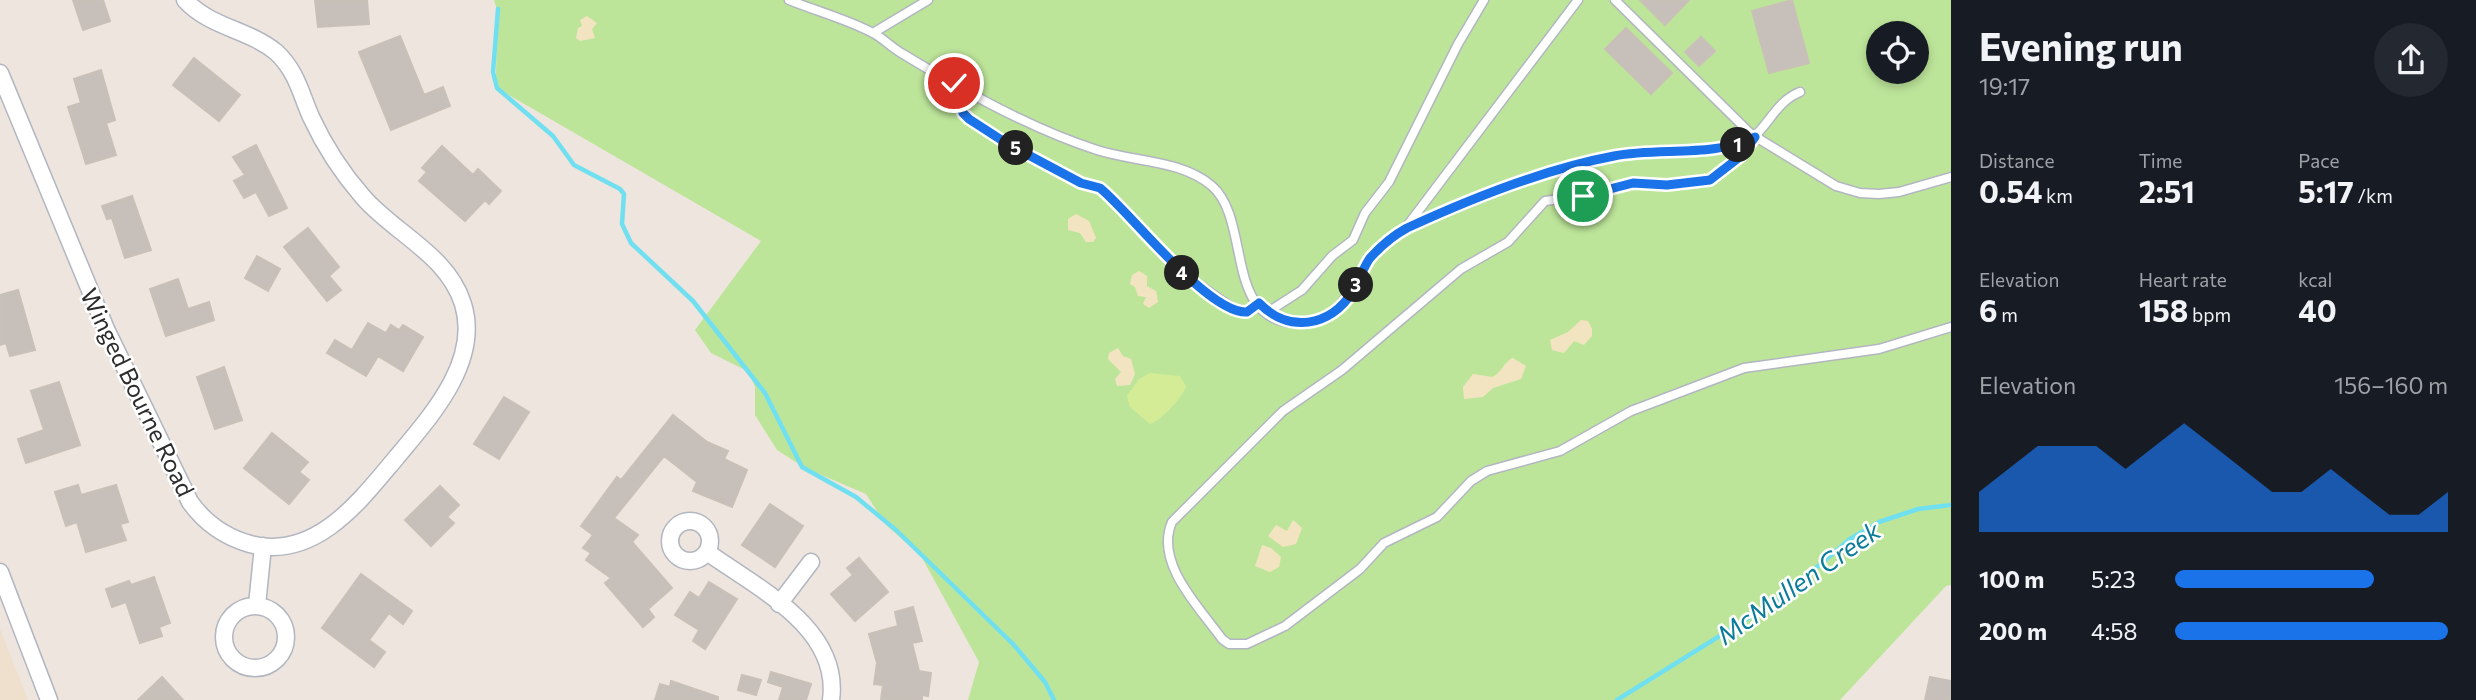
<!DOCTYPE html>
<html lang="en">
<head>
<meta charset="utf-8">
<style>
	body { margin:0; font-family:Commissioner,sans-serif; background:#242831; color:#f1f3f6; height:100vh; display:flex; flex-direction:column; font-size:26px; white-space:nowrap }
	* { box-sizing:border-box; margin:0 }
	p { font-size:23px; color:#9ea1a6 }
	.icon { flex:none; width:38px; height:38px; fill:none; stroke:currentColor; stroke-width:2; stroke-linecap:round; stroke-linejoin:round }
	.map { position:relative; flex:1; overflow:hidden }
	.sheet { display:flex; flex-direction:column; background:#171b24; width:525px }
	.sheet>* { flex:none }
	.tools { position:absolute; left:1866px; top:21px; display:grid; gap:14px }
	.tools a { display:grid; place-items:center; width:63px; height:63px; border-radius:50%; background:#171b24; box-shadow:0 4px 10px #0003; font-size:35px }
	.pin { position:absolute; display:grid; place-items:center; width:60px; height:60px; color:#fff; margin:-30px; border:4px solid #fff; border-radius:50%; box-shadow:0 2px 7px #0007 }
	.km { position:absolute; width:35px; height:35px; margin:-18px; border-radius:50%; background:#222; color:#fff; font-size:19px; line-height:35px; text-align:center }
	.round { display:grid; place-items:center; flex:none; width:74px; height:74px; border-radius:37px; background:#242831 }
	.headline { display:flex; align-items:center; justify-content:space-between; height:119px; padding:0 28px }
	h1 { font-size:38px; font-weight:700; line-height:52px }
	.figures { display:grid; grid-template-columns:repeat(3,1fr); gap:10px; height:119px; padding:7px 28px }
	.figures div { display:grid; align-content:center }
	.figures b { font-size:30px; font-weight:700 }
	.figures small { font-size:19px; font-weight:400 }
	.figures p { font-size:19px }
	.chart { height:196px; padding:14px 28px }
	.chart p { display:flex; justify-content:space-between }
	.chart svg { width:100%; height:126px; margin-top:7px; fill:#1a73e8; opacity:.7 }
	ul { padding:0 28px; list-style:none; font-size:23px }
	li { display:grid; grid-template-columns:112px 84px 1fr; align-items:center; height:52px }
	li i { height:18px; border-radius:9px; background:#1a73e8 }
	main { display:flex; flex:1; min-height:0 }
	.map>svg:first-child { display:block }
	.education { fill:#efe0cd }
	.green { fill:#bde59a; fill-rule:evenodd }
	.sand { fill:#f3e4c1 }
	.pitch { fill:#d3ec95 }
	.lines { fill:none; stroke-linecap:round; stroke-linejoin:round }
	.stream { stroke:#70e0f1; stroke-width:4.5 }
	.building { fill:#c6bfba; stroke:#c9c0b7; stroke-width:2 }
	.lane-casing { stroke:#b2b6c0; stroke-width:11 }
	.street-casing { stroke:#b2b6c0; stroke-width:19 }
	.lane { stroke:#fff; stroke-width:8 }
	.street { stroke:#fff; stroke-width:16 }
	.route-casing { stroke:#fff; stroke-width:14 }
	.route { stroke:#1a73e8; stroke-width:9 }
	.labels { text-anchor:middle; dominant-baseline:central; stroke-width:5; stroke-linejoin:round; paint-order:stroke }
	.street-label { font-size:24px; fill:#2c2c2c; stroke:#fff }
	.water-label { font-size:26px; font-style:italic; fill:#0b7b9a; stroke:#fff }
</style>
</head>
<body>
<main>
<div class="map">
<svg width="1951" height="700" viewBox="0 0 1951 700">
	<rect width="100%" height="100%" fill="#eee5de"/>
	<!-- education -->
	<path class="education" d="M0,629l28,71h-28z"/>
	<!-- green -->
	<path class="green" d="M494,0h1457v585l-5,1 -106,114h-872l11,-38 -58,-106 -35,-31 -20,-31 -61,-26 -28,-18 -22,-35v-28l-6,-15 -38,-19 -16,-23 66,-89 -264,-153c-4,-27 6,-65 -3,-88zM1878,33h38v39h-38z"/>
	<!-- sand -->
	<path class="sand" d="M587,16l10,7 -5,6 3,9 -15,3 -4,-3 2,-10 4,-2 -2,-6z
		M1076,214l13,7 7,17 -3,4h-7l-6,-9 -12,-3v-11z
		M1139,271l8,5v10l9,5 2,11 -9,6 -6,-4 3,-7 -8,-1 -3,-9 -5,-3 2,-9z
		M1581,320l7,1 4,8v7l-8,9 -10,-4 -10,12 -12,-3 -2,-10 18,-8z
		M1118,348l5,8 8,3 4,15 -5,11 -13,1 -2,-7 6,-7 -13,-13 1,-6z
		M1513,358l13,8 -5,13 -28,9 -10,9 -19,2 -1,-12 10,-13 19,3c10,-4 12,-16 21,-19z
		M1293,520l9,8 -6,16 -13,3 -15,-11 8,-11 11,6z
		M1262,545l9,3 10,9 -2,10 -9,5 -15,-6z"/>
	<!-- pitch -->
	<path class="pitch" d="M1150,373l30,3 6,10c-3,11 -25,35 -36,38l-20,-17 -3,-11 12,-17z"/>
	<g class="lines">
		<!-- stream -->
		<path class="stream" d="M498,9l-5,63 4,16 56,48 21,29 46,24 4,5 -2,30 9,19 62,58 72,92 37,74 54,30 40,33 117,114 32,38 9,18
			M1617,700l162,-101 71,-60 29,-17 39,-13 33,-4"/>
	</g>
	<!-- building -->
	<path class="building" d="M73,0h30l7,21 -27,9z
		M315,0h52l2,24 -51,3z
		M1640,0h49l-24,25z
		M1792,0l17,63 -40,10 -17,-62z
		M1626,28l46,45 -21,21 -46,-45z
		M400,36l24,59 19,-8 7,19 -59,24 -32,-78z
		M1701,37l14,14 -16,15 -14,-14z
		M194,58l46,37 -21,26 -46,-36z
		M101,70l14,50 -9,3 10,32 -30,9 -18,-57 13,-4 -7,-24z
		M256,145l31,63 -18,8 -13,-24 -12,6 -10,-17 11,-6 -12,-18z
		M442,146l31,29 5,-6 23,22 -12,13 -4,-4 -20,21 -46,-40 8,-9 -5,-4z
		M132,196l19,54 -26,8 -13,-40 -5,1 -5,-13z
		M308,228l31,39 -10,9 12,14 -14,11 -43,-54z
		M257,256l23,13 -12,22 -23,-13z
		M178,279l10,30 21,-7 5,18 -48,16 -16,-47z
		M18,290l17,60 -25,6 -4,-13 -6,2v-50z
		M368,323l18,10 5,-8 8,5 4,-5 20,12 -20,34 -25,-15 -12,20 -39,-23 8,-13 17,10z
		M224,367l18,53 -27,9 -18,-52z
		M59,382l21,63 -54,18 -8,-24 26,-9 -13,-39z
		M504,397l25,15 -30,47 -25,-15z
		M673,415l34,27 21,9 -4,8 23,11 -15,37 -39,-16 4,-9 -33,-26 -50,62 24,17 -6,7 40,46 -24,21 6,8 -11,10 -38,-44 6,-5 -25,-18 5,-7 -8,-5 10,-13 -12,-9 36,-49 4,3z
		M272,433l36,29 -9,10 10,8 -20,24 -45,-36z
		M78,485l3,10 35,-10 12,37 -8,2 6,16 -40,12 -9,-30 -11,4 -11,-34z
		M440,486l19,19 -12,12 7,6 -23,23 -26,-26z
		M770,504l33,22 -28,41 -33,-22z
		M859,558l29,34 -33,29 -24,-27 22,-19 -6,-7z
		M361,574l51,37 -9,13 -14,-11 -20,27 16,12 -11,15 -52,-39z
		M154,577l16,46 -11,4 3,9 -22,7 -14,-41 -14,5 -6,-18 23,-8 2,4z
		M709,582l28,17 -32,50 -12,-8 6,-11 -24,-15 15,-23 9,6z
		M913,607l9,34 -10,2 7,28 12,2 -3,23 -6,-1v5h-41l2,-15 -9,-1 3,-21 -8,-29 29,-8 -3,-14z
		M771,672l40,12 -5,16h-27l4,-13 -15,-5z
		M742,675l19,5 -5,15 -18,-5z
		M162,677l21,23h-45z
		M1930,677l21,4v19h-26z
		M671,681l47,16v3h-63l5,-16 10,3z"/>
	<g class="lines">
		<defs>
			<path id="lane" d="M789,0c27,11 58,19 84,33 10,5 19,15 30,21 61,37 126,74 194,96 37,12 85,10 115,36 40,35 11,137 86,137 43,0 51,-34 70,-62 9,-14 24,-22 36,-31l174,-230
				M1615,0l136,134 85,52 24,7 19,1 20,-2 52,-15
				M873,33l55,-33
				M954,83l9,30 6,6 37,24 75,40 19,5 79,83 58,40 10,1 12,-9
				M1755,137l-13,19 -32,24 -43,5 -34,-2 -50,13 -38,5 -37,41 -47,27 -119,101 -59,41 -111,111c-18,41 28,86 50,117l7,5h18l38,-18 75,-57 24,-26 53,-26 34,-36 16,-10 73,-20 71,-40 113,-43 135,-19 72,-22
				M1407,228c67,-27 135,-59 207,-72 37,-7 90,-1 123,-10 29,-8 34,-43 63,-54
				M1268,312l34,-22 30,-34 21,-16 12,-27 24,-31 69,-138 26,-44"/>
			<path id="street" d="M0,73l106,256 84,173c15,21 35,35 60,42 65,17 109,-42 146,-86 34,-41 85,-96 67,-154 -15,-49 -69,-71 -100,-107 -21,-24 -39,-52 -52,-80 -10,-23 -15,-47 -35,-65 -28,-23 -65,-24 -91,-52
				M670 541a20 20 0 1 1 40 0a20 20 0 1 1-40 0Z
				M707,552c50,36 134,76 124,148
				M0,572l49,128
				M779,604l32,-42
				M257,605l6,-59
				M224 637a31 31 0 1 1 62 0a31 31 0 1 1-62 0Z"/>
		</defs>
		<!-- lane casing -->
		<use href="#lane" class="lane-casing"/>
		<!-- street casing -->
		<use href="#street" class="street-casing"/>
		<!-- lane -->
		<use href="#lane" class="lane"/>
		<!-- street -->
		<use href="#street" class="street"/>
	</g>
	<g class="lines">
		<defs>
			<path id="route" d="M954,83l9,30 6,6 37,24 75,40 19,5c31,25 108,126 147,124l12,-9c29,30 71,25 94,-12 6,-10 10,-23 17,-33 10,-11 24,-23 37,-30 65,-30 137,-59 207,-72 46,-9 99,2 141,-19l-14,19 -31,24 -43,5 -34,-2 -50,13"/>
		</defs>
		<!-- route casing -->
		<use href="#route" class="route-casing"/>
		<!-- route -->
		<use href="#route" class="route"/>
	</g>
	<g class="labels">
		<!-- street labels -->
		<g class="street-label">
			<text transform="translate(138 392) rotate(64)">Winged Bourne Road</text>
		</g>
		<!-- water labels -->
		<g class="water-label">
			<text transform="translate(1798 582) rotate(-35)">McMullen Creek</text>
		</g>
	</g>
</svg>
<div class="tools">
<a><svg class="icon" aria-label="locate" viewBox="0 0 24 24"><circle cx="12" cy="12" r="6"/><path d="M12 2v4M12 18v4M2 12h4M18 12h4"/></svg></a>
</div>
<div class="pin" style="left:1583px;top:196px;background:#1e9e55"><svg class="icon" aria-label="arrive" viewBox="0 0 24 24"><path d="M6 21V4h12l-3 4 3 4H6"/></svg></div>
<div class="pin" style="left:954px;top:83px;background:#d93025"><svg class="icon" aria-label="check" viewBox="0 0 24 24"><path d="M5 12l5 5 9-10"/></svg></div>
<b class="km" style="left:1738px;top:145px">1</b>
<b class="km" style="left:1356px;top:285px">3</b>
<b class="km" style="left:1182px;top:273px">4</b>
<b class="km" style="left:1016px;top:148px">5</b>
</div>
<section class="sheet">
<div class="headline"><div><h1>Evening run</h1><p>19:17</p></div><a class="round"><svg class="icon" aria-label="share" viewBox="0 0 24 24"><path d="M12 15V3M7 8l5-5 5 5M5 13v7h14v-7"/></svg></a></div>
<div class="figures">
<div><p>Distance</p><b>0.54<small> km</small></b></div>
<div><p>Time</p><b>2:51</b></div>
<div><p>Pace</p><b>5:17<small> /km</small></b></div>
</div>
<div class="figures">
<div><p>Elevation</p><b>6<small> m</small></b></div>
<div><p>Heart rate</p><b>158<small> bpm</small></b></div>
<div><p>kcal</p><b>40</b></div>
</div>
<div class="chart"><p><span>Elevation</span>156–160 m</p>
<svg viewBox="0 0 160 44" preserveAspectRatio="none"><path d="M0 44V30L10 22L20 14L30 14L40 14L50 22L60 14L70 6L80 14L90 22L100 30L110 30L120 22L130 30L140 38L150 38L160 30V44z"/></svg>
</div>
<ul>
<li><b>100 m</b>5:23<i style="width:73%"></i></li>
<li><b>200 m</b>4:58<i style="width:100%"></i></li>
</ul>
</section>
</main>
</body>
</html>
